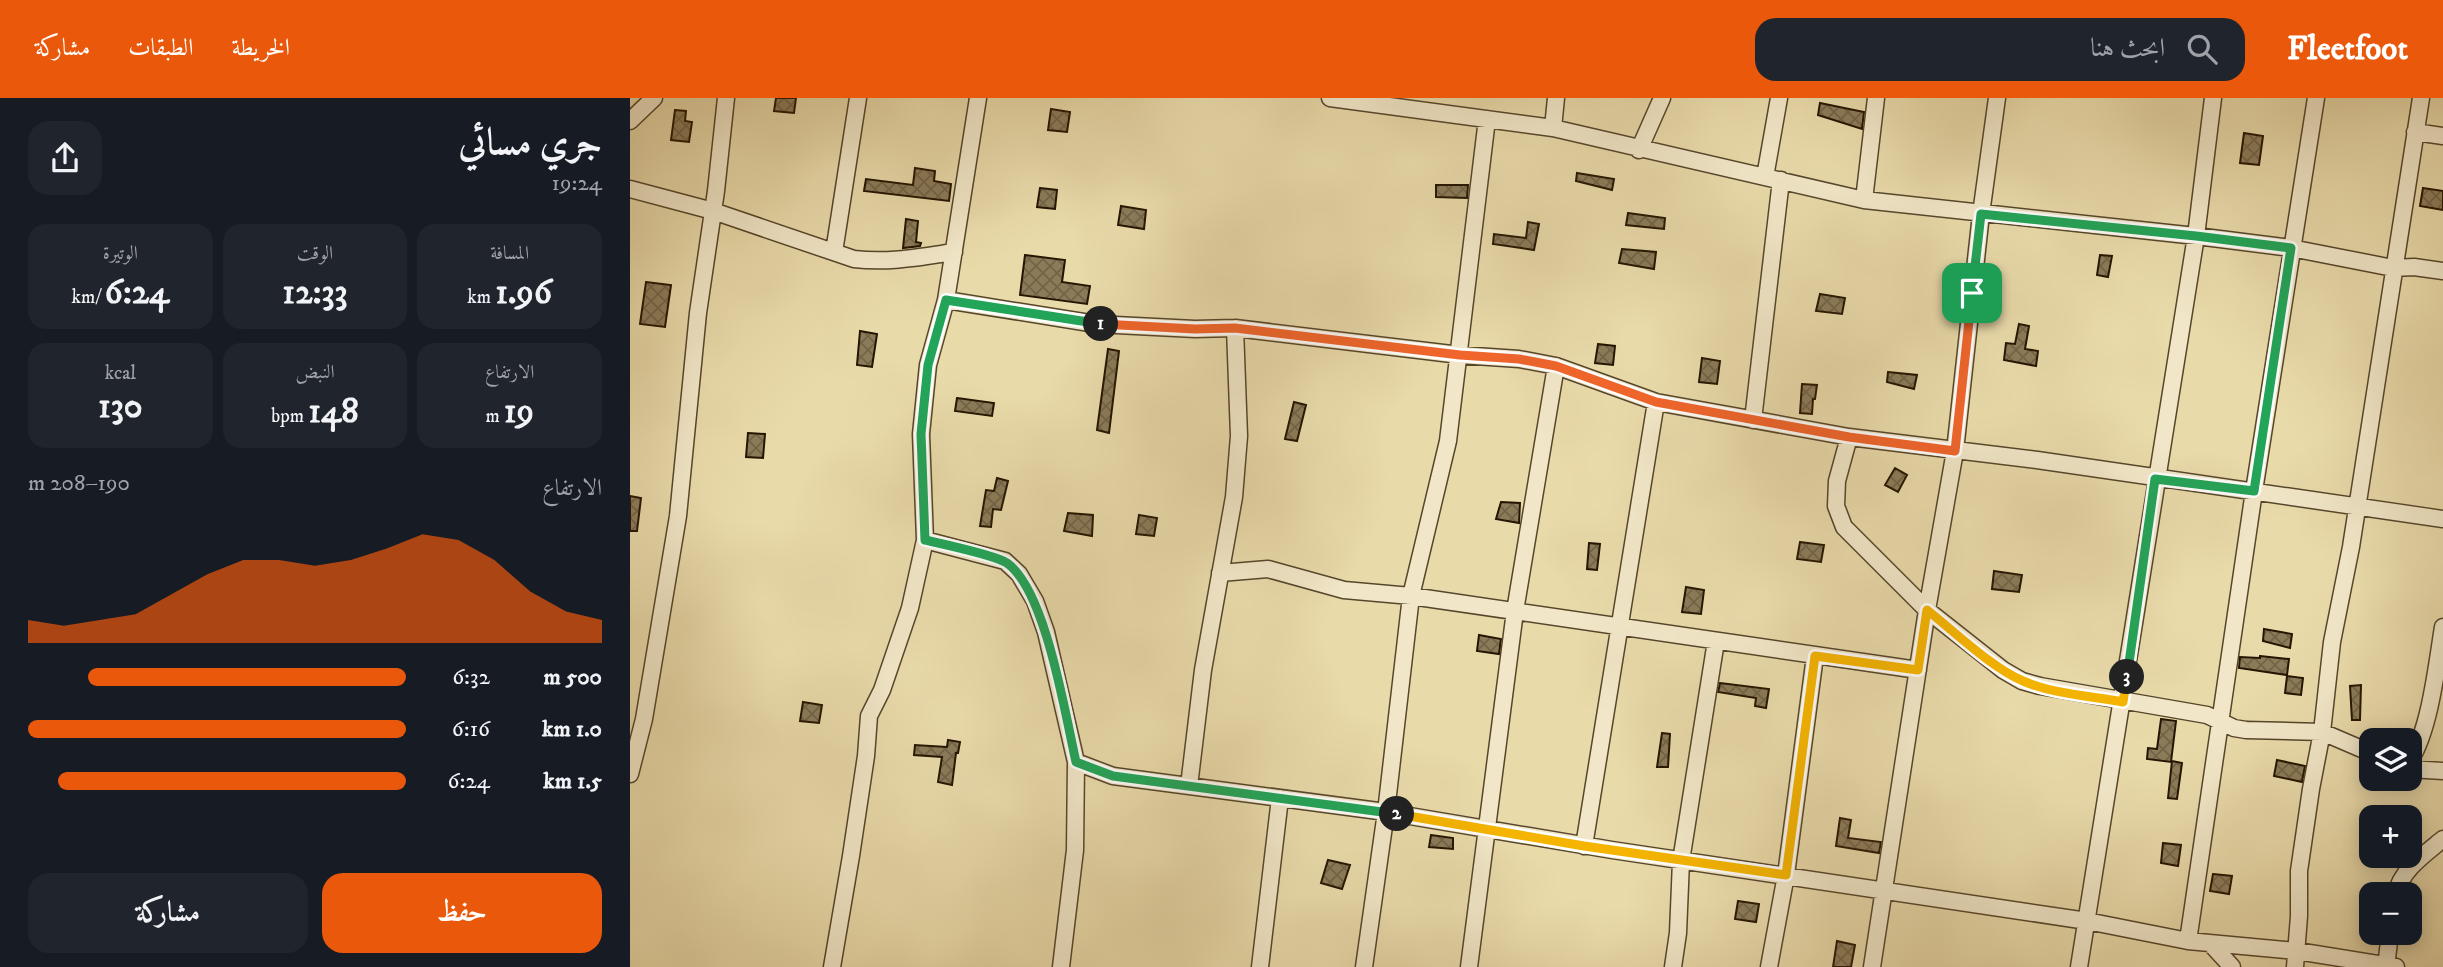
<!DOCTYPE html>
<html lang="ar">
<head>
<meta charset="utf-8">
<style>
	body { margin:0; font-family:"IM FELL DW Pica",Amiri,serif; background:#20242c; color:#f1f3f6; direction:rtl; height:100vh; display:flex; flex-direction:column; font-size:26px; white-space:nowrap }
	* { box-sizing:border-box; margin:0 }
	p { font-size:23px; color:#9ea1a6 }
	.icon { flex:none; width:38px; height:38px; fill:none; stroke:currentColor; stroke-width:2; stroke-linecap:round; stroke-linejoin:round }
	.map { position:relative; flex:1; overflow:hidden; direction:ltr }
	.panel { display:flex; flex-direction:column; background:#171b24; width:630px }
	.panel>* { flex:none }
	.tools { position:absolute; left:1729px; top:630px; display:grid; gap:14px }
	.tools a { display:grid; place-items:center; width:63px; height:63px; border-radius:14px; background:#171b24; box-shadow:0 4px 18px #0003; font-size:35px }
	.pin { position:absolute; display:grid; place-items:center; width:60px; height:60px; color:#fff; margin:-30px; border-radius:14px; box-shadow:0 4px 10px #0006 }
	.km { position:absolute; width:35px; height:35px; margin:-18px; border-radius:50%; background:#222; color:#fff; font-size:19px; line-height:35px; text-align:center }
	.round { display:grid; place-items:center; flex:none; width:74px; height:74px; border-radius:21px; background:#20242c }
	.overview { display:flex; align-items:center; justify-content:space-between; height:119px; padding:0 28px }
	h1 { font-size:38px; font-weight:700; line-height:52px }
	.stats { display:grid; grid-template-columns:repeat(3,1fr); gap:10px; height:119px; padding:7px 28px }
	.stats div { display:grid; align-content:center; border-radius:18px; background:#20242c; text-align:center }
	.stats b { font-size:35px; font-weight:700 }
	.stats small { font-size:19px; font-weight:400 }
	.stats p { font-size:19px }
	.chart { height:196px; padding:14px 28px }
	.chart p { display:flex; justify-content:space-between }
	.chart svg { width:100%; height:126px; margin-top:7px; fill:#ea580c; opacity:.7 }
	.primary-button { display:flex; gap:14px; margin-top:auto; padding:14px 28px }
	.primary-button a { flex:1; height:80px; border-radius:21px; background:#ea580c; color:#fff; font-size:28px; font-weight:700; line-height:80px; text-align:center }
	.primary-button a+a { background:#20242c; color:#f1f3f6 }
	ul { padding:0 28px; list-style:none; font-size:23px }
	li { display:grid; grid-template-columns:112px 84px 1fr; align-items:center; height:52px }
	li i { height:18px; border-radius:9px; background:#ea580c }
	header { display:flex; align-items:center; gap:42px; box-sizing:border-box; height:98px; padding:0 35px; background:#ea580c; color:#fff }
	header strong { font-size:33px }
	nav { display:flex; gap:38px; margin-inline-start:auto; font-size:24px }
	.search { width:490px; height:63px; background:#20242c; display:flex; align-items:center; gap:18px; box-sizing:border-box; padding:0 24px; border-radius:21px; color:#9ea1a6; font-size:26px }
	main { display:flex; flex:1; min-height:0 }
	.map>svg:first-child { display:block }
	.building { fill:url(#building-cross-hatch); stroke:#251501; stroke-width:2 }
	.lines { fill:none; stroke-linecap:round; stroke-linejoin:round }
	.minor-casing { stroke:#56462b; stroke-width:19 }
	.minor { stroke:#f1e7c8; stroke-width:16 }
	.split-1-casing { stroke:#fff; stroke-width:14 }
	.split-2-casing { stroke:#fff; stroke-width:14 }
	.split-3-casing { stroke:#fff; stroke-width:14 }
	.split-4-casing { stroke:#fff; stroke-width:14 }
	.split-1 { stroke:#f0652b; stroke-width:9 }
	.split-2 { stroke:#22a559; stroke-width:9 }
	.split-3 { stroke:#f5b400; stroke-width:9 }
	.split-4 { stroke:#22a559; stroke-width:9 }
</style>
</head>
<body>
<header>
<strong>Fleetfoot</strong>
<div class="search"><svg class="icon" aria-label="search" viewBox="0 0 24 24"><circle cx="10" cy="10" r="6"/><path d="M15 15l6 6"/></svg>ابحث هنا</div>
<nav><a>الخريطة</a><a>الطبقات</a><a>مشاركة</a></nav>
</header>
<main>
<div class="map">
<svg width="1813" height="869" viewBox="0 0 1813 869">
	<defs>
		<pattern id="building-cross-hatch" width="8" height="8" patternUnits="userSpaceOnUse" patternTransform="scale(1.75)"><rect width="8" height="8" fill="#8b7b59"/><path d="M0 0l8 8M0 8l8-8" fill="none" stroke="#716447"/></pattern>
	</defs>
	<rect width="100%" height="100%" fill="#e9daaa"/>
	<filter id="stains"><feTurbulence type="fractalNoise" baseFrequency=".00286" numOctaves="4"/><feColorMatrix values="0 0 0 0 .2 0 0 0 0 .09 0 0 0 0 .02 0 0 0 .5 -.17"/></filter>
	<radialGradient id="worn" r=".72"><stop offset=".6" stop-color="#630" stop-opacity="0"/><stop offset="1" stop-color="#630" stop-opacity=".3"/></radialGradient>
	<!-- building -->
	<path class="building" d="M146,0h20l-2,15 -20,-2z
		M1190,5l44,9 -2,17 -44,-14z
		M421,11l19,3 -3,20 -19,-2z
		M45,12l11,1 -1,10 7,1 -3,20 -18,-2z
		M1614,35l19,3 -4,29 -19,-2z
		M285,70l20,3 -1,10 17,3 -2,17 -85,-10 2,-12 47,6z
		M947,75l37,6 -2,11 -36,-9z
		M806,87h32l-1,13 -31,-1z
		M410,90l17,2 -2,19 -18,-2z
		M1793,90l20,3v19l-23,-4z
		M491,108l25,4 -2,19 -26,-4z
		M998,115l37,5 -1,11 -38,-4z
		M276,121l12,2 -2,21 5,1 -1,3 -17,2z
		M898,124l11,2 -5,26 -41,-6 1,-10 32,4z
		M992,151l34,3 -2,17 -35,-6z
		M395,157l40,5 -3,22 28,4 -3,18 -67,-9z
		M1470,157l12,1 -4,21 -11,-2z
		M16,184l25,3 -6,42 -25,-3z
		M1190,196l25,4 -3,16 -26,-3z
		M1389,226l10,2 -4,23 13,2 -2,15 -32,-6 2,-17 9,1z
		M230,233l17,3 -5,33 -15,-2z
		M968,246l17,2 -2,19 -18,-2z
		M478,251l11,2 -10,82 -12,-3z
		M1072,260l18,3 -3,23 -18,-2z
		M1258,274l29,3 -3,14 -27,-7z
		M1172,286l15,1 -2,14h-2l-1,15 -12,-1z
		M327,300l37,5 -2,13 -37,-5z
		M664,304l12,3 -9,36 -12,-2z
		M118,335l17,1 -2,24 -17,-1z
		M1265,370l12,7 -9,17 -13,-7z
		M367,380l11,3 -7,29 -8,-1 -2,18 -11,-1 6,-36 8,1z
		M0,398l11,2 -4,33h-7z
		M871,404l19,1 -1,20 -23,-4z
		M438,415l25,2 -1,21 -28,-5z
		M509,417l18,3 -3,18 -18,-2z
		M1170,444l24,3 -3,17 -24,-3z
		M959,445l11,1 -3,26 -10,-1z
		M1364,473l28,4 -3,17 -27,-3z
		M1056,489l18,3 -3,24 -19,-2z
		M1634,531l28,5 -2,14 -27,-7z
		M849,537l22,4 -2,15 -22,-3z
		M1630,558l29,3 -2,16 -48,-7 1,-11 20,1z
		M1657,578l16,2 -2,17 -16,-2z
		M1090,585l49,6 -3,19 -11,-2 1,-8 -38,-6z
		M1731,587l-1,35h-8l-2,-34z
		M173,604l19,3 -3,18 -19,-2z
		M1531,621l15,2 -5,41 -24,-3 1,-11 9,1z
		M1032,635l8,1 -2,33h-11z
		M318,642l12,2 -2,11h-2l-4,32 -14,-3 4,-25 -28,-2 1,-10 32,2z
		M1647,662l28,6 -3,16 -28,-6z
		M1542,663l10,2 -5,36 -9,-1z
		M1210,720l11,2 -3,18 33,4 -2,11 -43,-7z
		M801,737l22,3v11l-24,-2z
		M1533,745l18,2 -3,21 -17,-3z
		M698,762l22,5 -8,24 -21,-6z
		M1583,776l19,2 -3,18 -19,-3z
		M1108,803l21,3 -3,18 -21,-3z
		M1207,843l18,4 -4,22h-18z"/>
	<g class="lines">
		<defs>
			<path id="minor" d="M700,0l223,30 311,72 332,36 95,12 102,20 21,-1 29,4
				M0,23l24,-23
				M923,30l3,-30
				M1785,34l28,4
				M1009,52l23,-52
				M1135,79l14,-79
				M0,91l83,22 141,48c35,4 66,-2 100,-7
				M1234,102l12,-102
				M204,154l24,-154
				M316,202l150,24 99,5 40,-1 225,27 59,4 37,7 100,36 193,35 188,23 406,59
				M1123,322l28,-240
				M1219,339l-12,44 -1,25 8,21 83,83 76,60 19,11 18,5 167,29 27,13 12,2 76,2 49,21
				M295,442l80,21 14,13 16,27 11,31 30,130 -1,88 -14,117
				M590,475l48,-4 76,21 67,6 507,74
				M1780,662c20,-30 27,-96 33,-133
				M446,664l37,14 273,36 226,38 475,71 101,20 109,10 99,16
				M1780,671l33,2
				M0,676l14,-55 34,-203 20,-203 18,-122 10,-93
				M559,688l14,-116 31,-173 5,-61 -4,-108
				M954,748l72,-444
				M1766,796c5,-24 29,-40 47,-55
				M1558,843l66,-450 62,-393
				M1581,846l21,23
				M202,869l19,-111 15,-100 3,-40 13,-26 28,-82 15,-68 -4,-106 7,-69 18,-65 32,-202
				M630,869l20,-169
				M734,869l22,-155 25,-216 37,-155 39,-322
				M839,869l46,-356 41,-245
				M1043,869l5,-34 3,-72 35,-220
				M1139,869l17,-92 29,-219
				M1242,869l55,-357 28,-159 26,-237 16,-116
				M1449,869l117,-731 17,-138
				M1665,869l4,-51v-45l12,-82 11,-57 10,-90 19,-95 70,-449
				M1756,869l4,-34"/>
		</defs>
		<!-- minor casing -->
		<use href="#minor" class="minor-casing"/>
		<!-- minor -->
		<use href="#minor" class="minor"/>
	</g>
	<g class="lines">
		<defs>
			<path id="split-1" d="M471,226l94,5 40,-1 225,27 59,4 37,7 100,36 193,35 106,14 17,-158"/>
			<path id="split-2" d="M471,226l-155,-24 -18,65 -7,69 4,106c17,4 70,15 82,23 39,28 58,151 69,199l37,14 284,38"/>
			<path id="split-3" d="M767,716l187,32 202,29 29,-219 103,14 9,-60c28,22 65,58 96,71 30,13 68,15 100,21l4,-25"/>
			<path id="split-4" d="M1342,195l9,-79 215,22 95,12 -37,243 -99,-12 -28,198"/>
		</defs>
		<!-- split-1 casing -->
		<use href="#split-1" class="split-1-casing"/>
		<!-- split-2 casing -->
		<use href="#split-2" class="split-2-casing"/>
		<!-- split-3 casing -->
		<use href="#split-3" class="split-3-casing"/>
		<!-- split-4 casing -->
		<use href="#split-4" class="split-4-casing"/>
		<!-- split-1 -->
		<use href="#split-1" class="split-1"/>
		<!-- split-2 -->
		<use href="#split-2" class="split-2"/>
		<!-- split-3 -->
		<use href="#split-3" class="split-3"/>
		<!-- split-4 -->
		<use href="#split-4" class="split-4"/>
	</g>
	<rect width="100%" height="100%" filter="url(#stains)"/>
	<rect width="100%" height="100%" fill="url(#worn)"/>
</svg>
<div class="tools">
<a><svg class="icon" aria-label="layers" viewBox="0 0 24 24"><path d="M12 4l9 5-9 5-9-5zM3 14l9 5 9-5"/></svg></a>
<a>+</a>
<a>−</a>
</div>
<div class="pin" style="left:1342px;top:195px;background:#1e9e55"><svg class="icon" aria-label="arrive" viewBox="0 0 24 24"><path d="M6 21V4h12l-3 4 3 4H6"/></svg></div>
<b class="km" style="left:471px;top:226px">1</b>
<b class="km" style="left:767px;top:716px">2</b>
<b class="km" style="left:1497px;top:579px">3</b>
</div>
<section class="panel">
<div class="overview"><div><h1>جري مسائي</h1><p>19:24</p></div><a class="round"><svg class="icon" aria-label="share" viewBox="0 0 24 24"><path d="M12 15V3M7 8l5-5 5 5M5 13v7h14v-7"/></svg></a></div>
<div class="stats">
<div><p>المسافة</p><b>1.96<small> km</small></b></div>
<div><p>الوقت</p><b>12:33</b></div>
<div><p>الوتيرة</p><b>6:24<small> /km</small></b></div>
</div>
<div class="stats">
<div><p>الارتفاع</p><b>19<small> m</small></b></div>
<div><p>النبض</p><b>148<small> bpm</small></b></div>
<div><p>kcal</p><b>130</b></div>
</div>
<div class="chart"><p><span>الارتفاع</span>190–208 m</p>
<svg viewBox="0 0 160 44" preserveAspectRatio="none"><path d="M0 44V36L10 38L20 36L30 34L40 27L50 20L60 15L70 15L80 17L90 15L100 11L110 6L120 8L130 15L140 26L150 33L160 36V44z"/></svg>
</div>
<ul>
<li><b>500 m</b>6:32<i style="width:84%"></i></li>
<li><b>1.0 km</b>6:16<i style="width:100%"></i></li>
<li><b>1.5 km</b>6:24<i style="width:92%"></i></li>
</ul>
<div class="primary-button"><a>حفظ</a><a>مشاركة</a></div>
</section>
</main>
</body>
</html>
